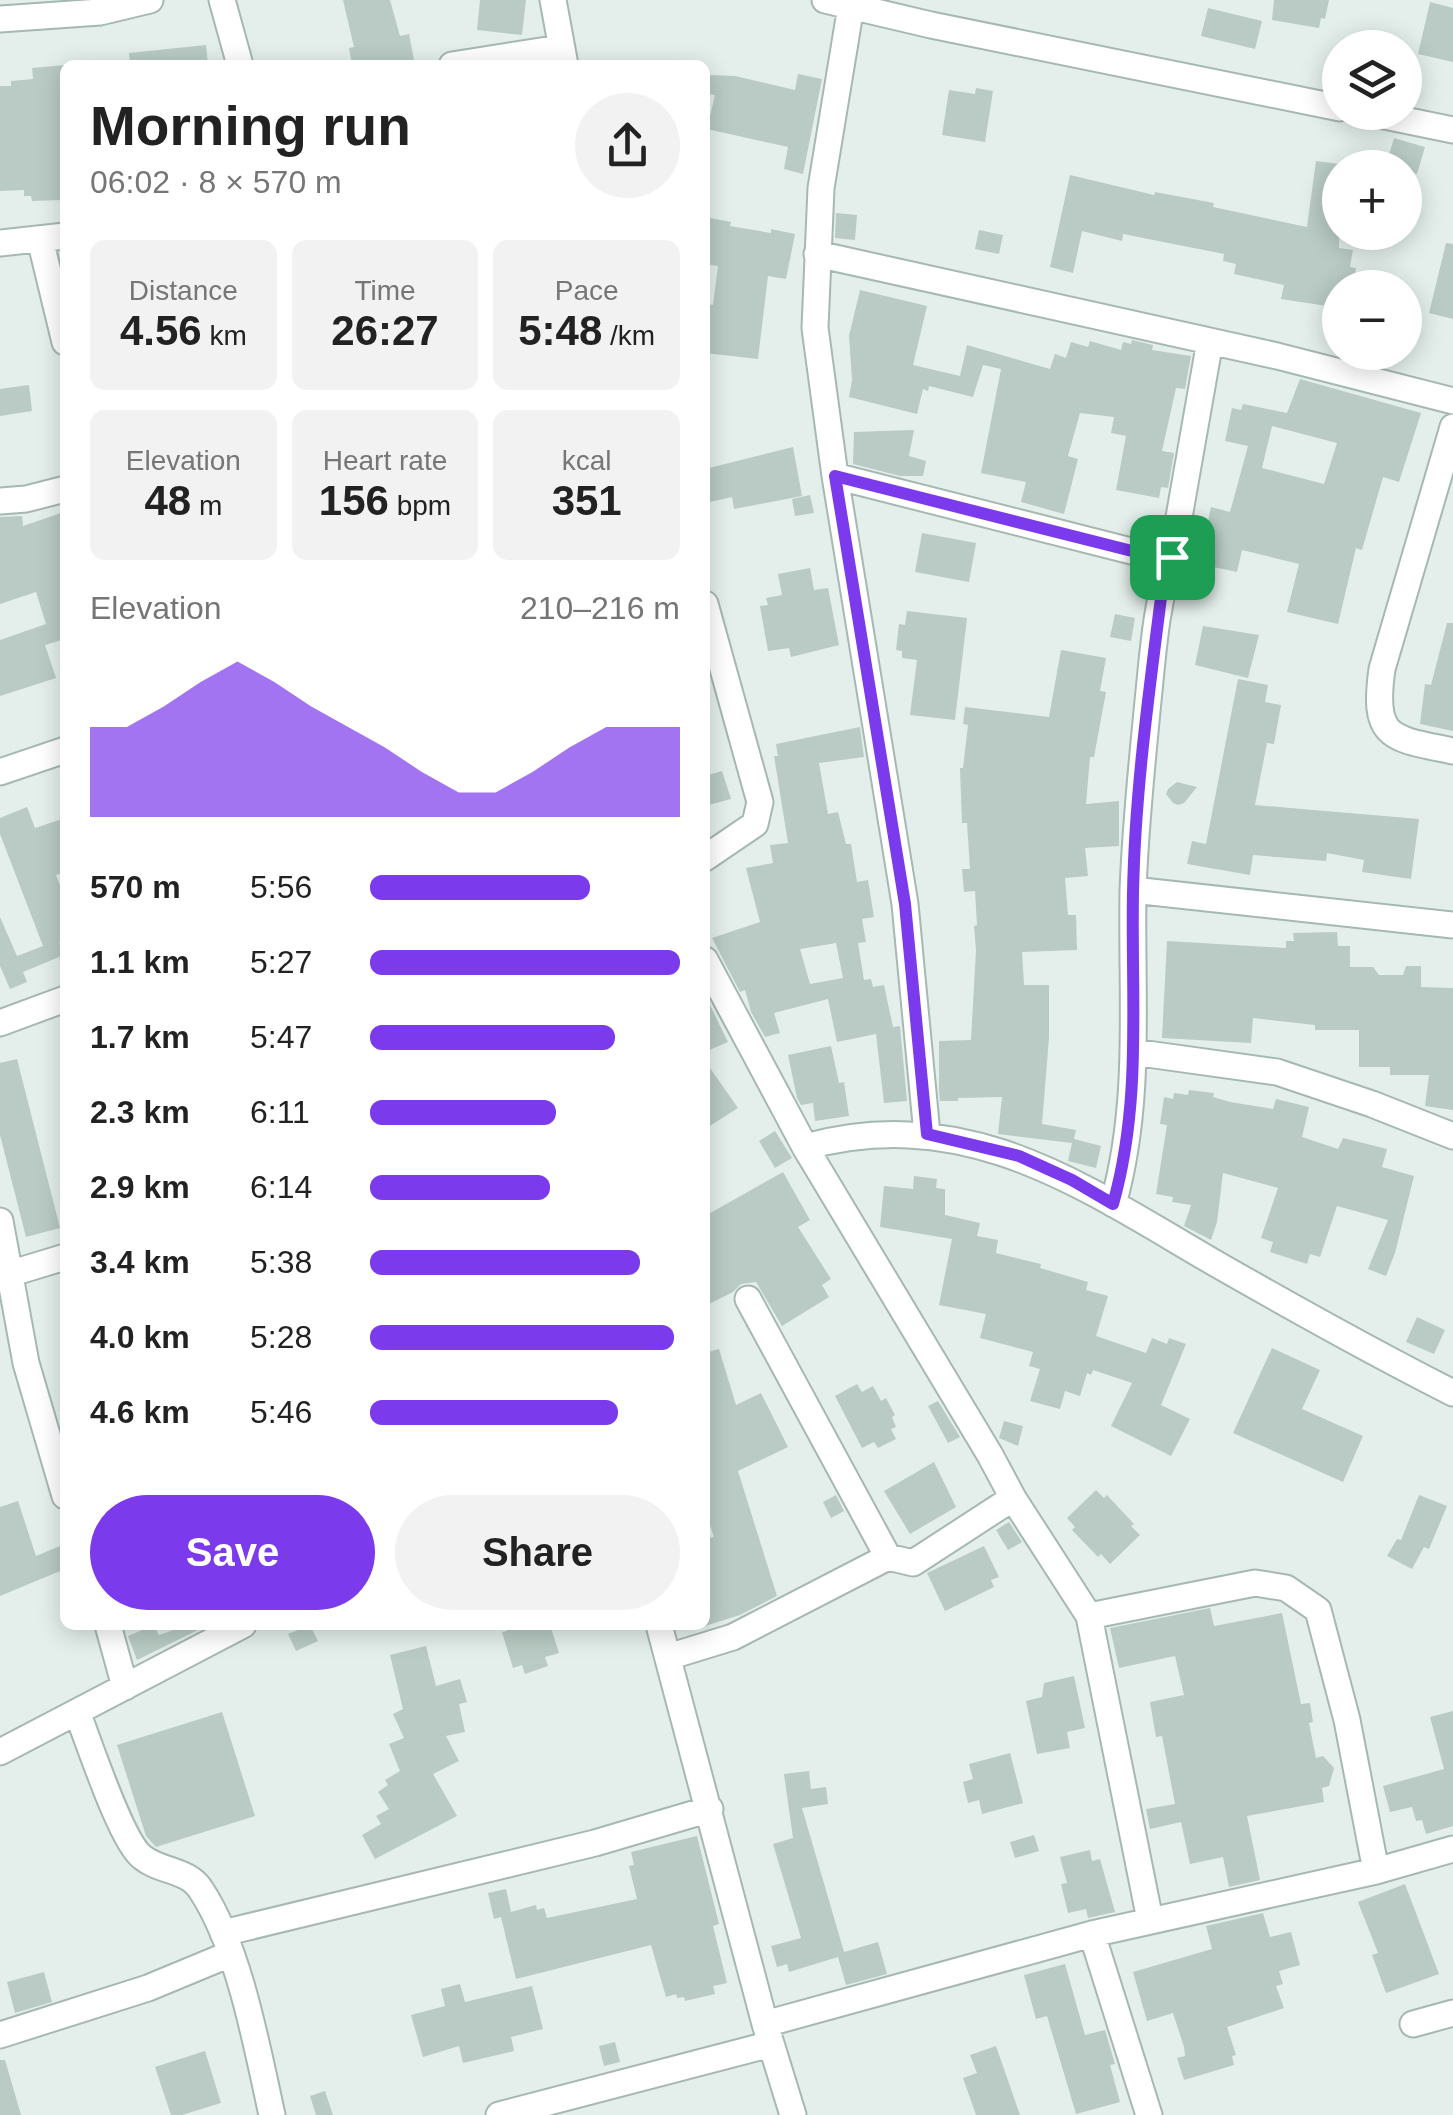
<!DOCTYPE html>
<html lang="en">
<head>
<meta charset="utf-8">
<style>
	body { margin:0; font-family:Arial,sans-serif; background:#f2f2f2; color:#222; height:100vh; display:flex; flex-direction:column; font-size:38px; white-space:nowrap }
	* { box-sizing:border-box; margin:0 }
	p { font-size:32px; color:#767676 }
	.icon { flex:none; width:55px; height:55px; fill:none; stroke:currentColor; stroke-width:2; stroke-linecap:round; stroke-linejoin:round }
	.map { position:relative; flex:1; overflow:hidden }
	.side { position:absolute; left:60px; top:60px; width:650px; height:1570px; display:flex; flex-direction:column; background:#fff; border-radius:15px; box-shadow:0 5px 25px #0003 }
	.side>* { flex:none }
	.buttons { position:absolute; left:1322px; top:30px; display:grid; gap:20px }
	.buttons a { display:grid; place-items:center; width:100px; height:100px; border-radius:50%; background:#fff; box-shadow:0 5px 25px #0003; font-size:50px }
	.pin { position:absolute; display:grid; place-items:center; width:85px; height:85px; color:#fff; margin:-42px; border-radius:20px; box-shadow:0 5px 15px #0006 }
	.round { display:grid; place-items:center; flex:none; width:105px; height:105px; border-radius:52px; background:#f2f2f2 }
	.summary { display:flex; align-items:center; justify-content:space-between; height:170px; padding:0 30px }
	h1 { font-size:55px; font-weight:600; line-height:75px }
	.figures { display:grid; grid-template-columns:repeat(3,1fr); gap:15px; height:170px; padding:10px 30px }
	.figures div { display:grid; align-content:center; border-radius:15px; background:#f2f2f2; text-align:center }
	.figures b { font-size:42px; font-weight:600 }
	.figures small { font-size:28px; font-weight:400 }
	.figures p { font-size:28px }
	.chart { height:280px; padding:20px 30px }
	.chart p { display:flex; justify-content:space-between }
	.chart svg { width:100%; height:180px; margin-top:10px; fill:#7c3aed; opacity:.7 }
	.action { display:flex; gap:20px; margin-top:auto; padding:20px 30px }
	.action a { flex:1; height:115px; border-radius:60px; background:#7c3aed; color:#fff; font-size:40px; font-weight:600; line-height:115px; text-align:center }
	.action a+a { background:#f2f2f2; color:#222 }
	ul { padding:0 30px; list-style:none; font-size:32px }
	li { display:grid; grid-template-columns:160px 120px 1fr; align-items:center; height:75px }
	li i { height:25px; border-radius:12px; background:#7c3aed }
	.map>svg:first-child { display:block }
	.building { fill:#b9cbc4; fill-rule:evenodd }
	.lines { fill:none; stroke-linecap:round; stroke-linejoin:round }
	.minor-casing { stroke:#a6b8b3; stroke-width:29 }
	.minor { stroke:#fff; stroke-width:25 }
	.route-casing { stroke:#fff; stroke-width:20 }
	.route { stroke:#7c3aed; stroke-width:12 }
</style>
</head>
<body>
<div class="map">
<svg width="1453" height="2115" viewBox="0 0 1453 2115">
	<rect width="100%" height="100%" fill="#e4efeb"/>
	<!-- building -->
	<path class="building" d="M343,0h47l10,36 9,-2 6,31h-63l-3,-17 5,-1z
		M480,0h46l-4,35 -45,-5z
		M1274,0h55l-4,19 -4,-1 -2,10 -47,-8z
		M1430,2l23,6v54l-35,-8z
		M1208,8l54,13 -7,28 -54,-13z
		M206,45l2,20h-78l-1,-12z
		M65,65v110h-5l1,25 -29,1 -1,-5h-7v-6l-24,1v-105h11v-5l22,-2 -1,-11z
		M798,74l24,5 -19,95 -19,-5 4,-22 -81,-18 8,-34 -8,-1 3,-19 25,1 60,14z
		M976,88l17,3 -8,51 -43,-7 7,-45 26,4z
		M1394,138l31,9 -8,27 -12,-4v-2l-19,-3z
		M1316,161l24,3 -1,84 14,2 -3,17 6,1 -3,20h-13v20l-59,-9 3,-14 -50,-11 2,-10 -13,-3 1,-7 -101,-20 -1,7 -40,-10 -9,42 -23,-6 20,-92 84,20 1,-3 59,11 -1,4 94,20z
		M836,213l21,2 -2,25 -20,-2z
		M705,217l26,5 -1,4 41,7v-4l24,5 -9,45 -18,-3 -10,83 -53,-6v-49l8,1 5,-39 -13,-2z
		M979,230l24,5 -4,19 -24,-5z
		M1446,243l7,1v75l-24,-6z
		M860,290l67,16 -14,59 47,11 7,-31 83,24 5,-15 11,4 5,-16 17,5 2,-6 31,9 2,-8 8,2 1,-4 21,5 -1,5 39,6 -6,33 -9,-1 -14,63 12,2 -6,35 -7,-1 -2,11 -43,-8 10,-54 -15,-3 3,-16 -34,-4 -12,43 10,3 -14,55 -43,-12 5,-20 -45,-9 20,-104 -18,-4 -10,32 -44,-11 -1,5 -5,-2 -6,25 -68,-17 3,-17 -3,-44z
		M1300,379l121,34 -22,69 -16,-5 -21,73 -6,-2 -18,76 -51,-12 12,-48 -57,-14 -5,22 -38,-8 12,-57 19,5 18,-66 -23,-5 7,-33 9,2 2,-6 44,9zM1272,426l65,17 -13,41 -62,-16z
		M29,385l3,26 -32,5v-27z
		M914,430l-5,26 17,5 -3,15h-23l-47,-12 1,-32z
		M793,447l9,49 -68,13 -2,-12 -27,6v-34z
		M810,495l4,18 -19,3 -3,-17z
		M61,513l4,11v115l-20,6 11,33 -56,18v-56l46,-16 -10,-32 -36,12v-87l22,-1 1,10z
		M922,533l54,10 -7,39 -54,-10z
		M810,568l4,22 14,-2 11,57 -48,12 -2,-9 -21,3 -8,-45 8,-1 -2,-7 16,-3 -4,-21z
		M907,611l60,7 -12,102 -45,-5 7,-55 -15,-2v-7l-6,-1 3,-26 6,1z
		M1115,614l20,4 -4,23 -21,-4z
		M1447,623h6v108l-33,-7 5,-40 6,1z
		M1203,626l56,9 -11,43 -53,-13z
		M1061,650l45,8 -6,33 6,1 -12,65h-4l-4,47 33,-3v45l-34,2 3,28 -23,2 3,37h8l1,35 -55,2 2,33h25v53l-7,86 34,6 -2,9 27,7 -5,22 -28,-7 4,-18 -74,-9 4,-37 -44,1v3h-18l-1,-9v-51l32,-1 5,-90 -2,-24 3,-1 -2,-34 -11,1 -2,-23h8l-3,-46h-5l-2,-55h3l5,-43 -5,-1 2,-17 84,10z
		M1238,679l30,6 -3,17 16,3 -7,39 -7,-1 -12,62 164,14 -8,60 -49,-7 2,-12 -37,-7 -1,8 -73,-6 -3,20 -63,-11 5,-23 14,3z
		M860,727l4,30 -45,6 9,51 10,-2 8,32h5l6,38 11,-2 6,37 -12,2 4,23 -8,1 6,37 7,-1 2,8 11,-2 9,42 7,-1 7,75 -23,2 -8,-69 -39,8 -9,-43 -54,14 6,20 -15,4 -14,-25 -6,-22 -5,2 -28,-54 48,-16 -14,-54 27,-5 -3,-18 18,-2 -14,-87h4l-2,-12zM836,943l7,35 -33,6 -10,-35z
		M722,771l9,28 -26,7v-30z
		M1177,782l20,5 -13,16 -6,2 -5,-2 -7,-9 2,-5z
		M27,807l8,21 30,-10v54l-9,3 9,23v41l-6,3 5,13 -41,17 4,10 -17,7 -10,-23v-49l17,39 26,-10 -43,-112v-16z
		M1337,932l1,14h12v21h23l6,8h24l3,-9h15v21l32,1v122l-28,-4 4,-31h-39v-8h-31v-37h-44v-5l-62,-7 -2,25 -89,-5 5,-97 119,7v-7h8l-1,-8z
		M705,995l23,47 -23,10z
		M831,1046l8,37 5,-1 5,34 -34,5 -2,-18 -12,2 -4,-7 -9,-43z
		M17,1059l43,169 -34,9 -26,-102v-72z
		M705,1061l33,47 -33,21z
		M1189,1090l25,3 -1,4 17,5 43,7 3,-10 33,8 -7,30 36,12 5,-11 44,11 -5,18 32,9 -19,77 -9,23 -18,-7 20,-49 -51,-14 -17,51 -10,-3 -3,10 -37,-12 3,-10 -12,-4 17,-50 -55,-15 -6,49 -6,18 -27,-14 7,-21 -19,-3 1,-5 -17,-3 11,-69 -7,-1 4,-27 9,2 1,-6 14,2z
		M775,1131l17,27 -17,10 -16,-27z
		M783,1172l27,48 -12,7 33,52 -9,6 7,12 -47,29 -26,-44 -15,2 -8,8 -28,14v-90z
		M914,1176l23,3 -1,9 9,1v26l35,8 -3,13 21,4 -2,13 45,11 -1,4 48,14 -2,8 22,6 -12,40 50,17 6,-15 15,6 2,-6 17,6 -25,61 29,14 -19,37 -60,-30 21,-43 -39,-13 -2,5 -4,-2 -7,23 -15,-5 -5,18 -30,-8 10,-32 -11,-3 4,-14 -53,-14 6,-24 -47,-9 13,-66 -72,-12 4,-41 29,3z
		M1417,1317l28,13 -11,24 -28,-12z
		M1272,1348l48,22 -18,39 61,27 -20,46 -110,-49z
		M719,1349l17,56 25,-12 27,54 -50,24 39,125 -37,19 -35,11v-87l9,-2 -9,-27v-157z
		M857,1384l5,8 11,-6 8,15 5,-3 9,17 -3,2 4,10 -5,2 5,10 -18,9 -4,-6 -12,6 -27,-52z
		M938,1401l22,36 -12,6 -20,-37z
		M1004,1421l19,5 -5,20 -19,-8z
		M934,1462l22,45 -46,27 -26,-43z
		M1096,1490l8,8 3,-3 27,29 -3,2 9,9 -30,29 -9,-10 -3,3 -26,-27 3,-3 -8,-9z
		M836,1495l8,16 -13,7 -8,-16z
		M1419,1495l28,11 -18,43 -5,-2 -12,22 -25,-13 10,-17 4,1z
		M18,1501l18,55 24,-10 5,23 -65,27v-89z
		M1009,1522l13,20 -14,8 -12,-20z
		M984,1546l15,31 -8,3 3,7 -49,24 -18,-38z
		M1210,1608l4,18 68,-13 19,91 9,-1 3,19 -4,1 7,35 7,-2 11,12 -5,18 -7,2 2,14 -77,14 13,64 -31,7 -6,-30 -33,7 -9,-42 -31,7 -4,-20 29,-5 -13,-68 -6,1 -6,-35 34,-7 -9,-39 -56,12 -9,-40z
		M154,1625l5,10 29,-10h20l-71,35 -9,-24z
		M310,1625l8,16 -22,10 -8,-17z
		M505,1625h45l9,28 -14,4 3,9 -23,8 -3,-9 -9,3 -11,-36 5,-1z
		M426,1646l10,40 24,-7 7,23 -8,2 6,28 -19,4 13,25 -26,13 24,42 -82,43 -13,-24 19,-11 -5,-8 13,-7 -11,-17 10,-7 -3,-5 15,-9 -11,-27 15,-6 -11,-24 10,-5 -13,-54z
		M1074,1676l11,52 -18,4 3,16 -33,6 -11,-53 16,-4 2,-14z
		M1453,1711v115l-27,8 -4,-14 -6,1 -4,-14 -22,5 -7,-26 61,-17 -14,-52z
		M222,1712l33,104 -99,31 -10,-11 -29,-91z
		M1010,1753l13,50 -41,11 -3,-14 -11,3 -5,-21 10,-3 -4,-15z
		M809,1771l2,18 15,-2 2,17 -26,4 42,144 34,-10 9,32 -41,11 -8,-28 -49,15 -2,-8 -10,3 -6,-21 30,-8 -28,-94 20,-6 -9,-64z
		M1034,1835l5,16 -24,7 -5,-16z
		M697,1836l22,88 -6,2 14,57 -14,3 2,8 -30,7 -1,-4 -7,1 -1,-4 -10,3 -15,-52 -135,34 -15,-62 -7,2 -6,-26 18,-4 5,23 25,-7 1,5 7,-2 3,10 90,-19 -8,-33 5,-1 -3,-13z
		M1090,1850l2,11 8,-2 15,53 -27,6 -2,-9 -18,4 -7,-29 6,-1 -7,-26z
		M1405,1884l34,90 -53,19 -14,-38 6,-2 -20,-51z
		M1263,1913l7,24 21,-5 9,33 -21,6 4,13 -7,2 8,22 -57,19 9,28 -4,1 2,9 -50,15 -7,-22 8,-2 -1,-9 -11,-34 -26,8 -14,-49 79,-23 -6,-23z
		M1065,1964l20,71 20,-5 10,34 -5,1 10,37 -44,12 -29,-98 -11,3 -12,-44z
		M44,1972l8,30 -37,11 -8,-31z
		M460,1984l5,18 67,-16 11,43 -32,8 3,14 -51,12 -4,-17 -36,11 -12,-42 34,-9 -4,-17z
		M615,2042l5,20 -16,4 -5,-20z
		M996,2046l24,69h-44l-13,-37 14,-5 -7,-18z
		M205,2051l16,52 -39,12h-11l-16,-48z
		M0,2060h5l16,55h-21z
		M325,2091l8,24h-17l-6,-19z"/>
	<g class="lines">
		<defs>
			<path id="minor" d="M222,0l18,65
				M553,0l12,65
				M825,0l106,25 409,83
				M851,6l-30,182 -6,140 20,148 70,428 22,230
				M0,19l100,-7 50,-12
				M452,65l108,-17
				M1365,112l88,18
				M40,239l25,103
				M0,243l65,-7
				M817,254l460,102 176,45
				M1453,427l-71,242c-10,71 9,69 71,82
				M835,476l296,75 41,6
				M0,501l26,-2 39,-10
				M705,604l55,198 -5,22 -50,34
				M0,772l65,-22
				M1133,890l320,35
				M705,960l100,187 185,308 23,43 76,118 61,304
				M0,1023l65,-24
				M1133,1052l144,20 95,32 81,32
				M805,1147c164,-45 280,41 415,119 77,44 154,87 233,127
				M1113,1204c29,-102 18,-207 20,-312 2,-64 9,-128 15,-191 5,-48 8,-99 24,-144l38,-216
				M0,1221l26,142 39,133
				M9,1274l56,-17
				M748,1299l140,258
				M1089,1616l166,-33 31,5 32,22 29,110 29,151
				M108,1625l17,62
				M659,1625l106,399 28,91
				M668,1657l65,-20 155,-80 25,6 100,-65
				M77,1712c12,30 44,129 65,145 18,15 46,12 59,33 38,57 56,157 71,225
				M0,1752l243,-127
				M223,1933l372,-90 115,-34
				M1092,1934l57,181
				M765,2024l327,-90 284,-63 77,-22
				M1413,2024l40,-11
				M0,2035l148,-47 82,-34
				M499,2115l272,-71"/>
		</defs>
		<!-- minor casing -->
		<use href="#minor" class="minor-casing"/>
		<!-- minor -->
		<use href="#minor" class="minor"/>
	</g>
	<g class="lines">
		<defs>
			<path id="route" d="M835,476l297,75 40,6 -9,25c-13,103 -28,207 -30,311 -2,105 9,209 -20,311l-41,-24 -53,-24 -92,-22 -22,-230z"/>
		</defs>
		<!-- route casing -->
		<use href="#route" class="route-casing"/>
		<!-- route -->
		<use href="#route" class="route"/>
	</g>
</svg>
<div class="buttons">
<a><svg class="icon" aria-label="layers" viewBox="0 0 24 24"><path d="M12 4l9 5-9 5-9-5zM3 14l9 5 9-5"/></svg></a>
<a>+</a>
<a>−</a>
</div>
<div class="pin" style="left:1172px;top:557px;background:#1e9e55"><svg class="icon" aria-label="arrive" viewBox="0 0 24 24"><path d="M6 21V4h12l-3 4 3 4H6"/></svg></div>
<section class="side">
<div class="summary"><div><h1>Morning run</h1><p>06:02 · 8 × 570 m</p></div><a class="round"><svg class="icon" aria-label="share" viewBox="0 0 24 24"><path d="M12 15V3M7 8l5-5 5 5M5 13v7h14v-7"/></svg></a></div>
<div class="figures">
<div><p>Distance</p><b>4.56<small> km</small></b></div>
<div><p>Time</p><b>26:27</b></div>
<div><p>Pace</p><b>5:48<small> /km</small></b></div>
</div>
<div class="figures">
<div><p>Elevation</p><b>48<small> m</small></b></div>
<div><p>Heart rate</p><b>156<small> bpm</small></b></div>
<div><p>kcal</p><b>351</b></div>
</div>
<div class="chart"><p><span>Elevation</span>210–216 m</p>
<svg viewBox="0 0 160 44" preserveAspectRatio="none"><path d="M0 44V22L10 22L20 17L30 11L40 6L50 11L60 17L70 22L80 27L90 33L100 38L110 38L120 33L130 27L140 22L150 22L160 22V44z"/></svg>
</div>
<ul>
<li><b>570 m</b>5:56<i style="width:71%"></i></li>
<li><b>1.1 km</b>5:27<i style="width:100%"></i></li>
<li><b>1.7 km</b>5:47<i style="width:79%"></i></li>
<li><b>2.3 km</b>6:11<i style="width:60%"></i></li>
<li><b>2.9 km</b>6:14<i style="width:58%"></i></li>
<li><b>3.4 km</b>5:38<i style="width:87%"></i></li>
<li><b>4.0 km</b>5:28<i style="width:98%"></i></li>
<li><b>4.6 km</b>5:46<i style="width:80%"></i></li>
</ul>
<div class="action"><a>Save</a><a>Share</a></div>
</section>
</div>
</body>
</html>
